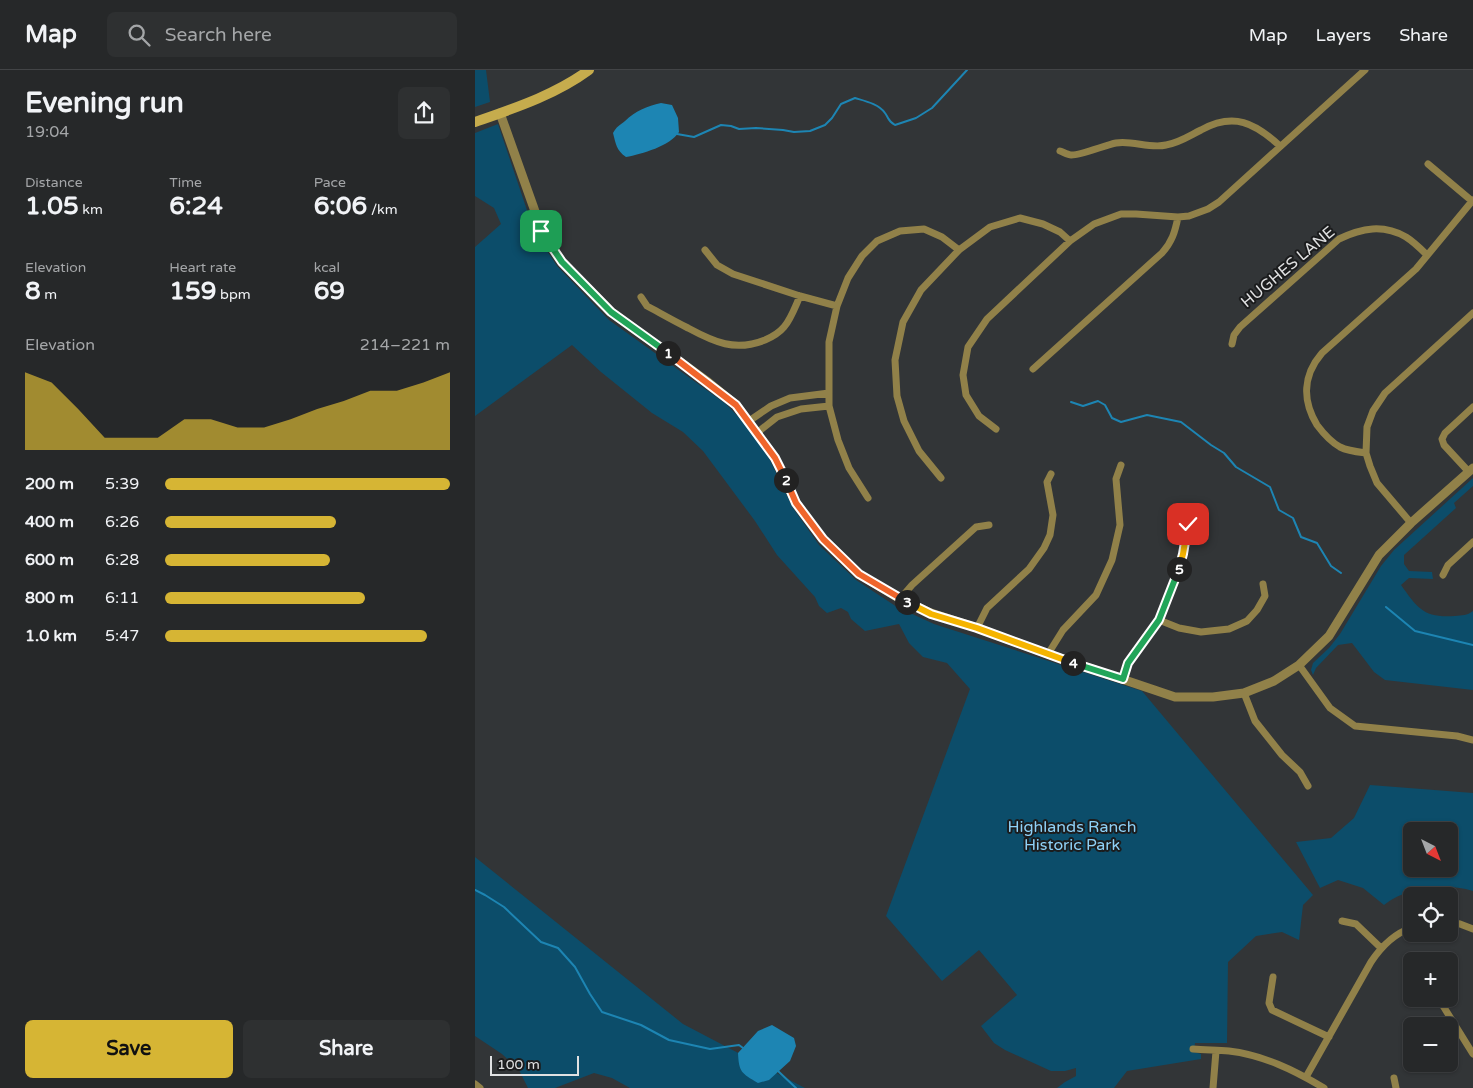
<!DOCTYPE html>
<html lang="en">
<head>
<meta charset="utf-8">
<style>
	body { margin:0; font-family:"Varela Round",sans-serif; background:#2e3031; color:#f1f3f6; height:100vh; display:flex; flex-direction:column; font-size:19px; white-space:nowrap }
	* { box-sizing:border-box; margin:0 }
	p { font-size:16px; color:#a4a6a8 }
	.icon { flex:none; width:28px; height:28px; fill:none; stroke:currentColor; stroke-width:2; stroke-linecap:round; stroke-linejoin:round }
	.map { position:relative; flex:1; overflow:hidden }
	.drawer { display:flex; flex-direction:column; background:#262829; width:475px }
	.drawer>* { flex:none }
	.needle { width:32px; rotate:138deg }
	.buttons { position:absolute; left:928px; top:752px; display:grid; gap:10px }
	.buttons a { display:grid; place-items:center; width:55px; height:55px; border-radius:8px; background:#262829; box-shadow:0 1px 4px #0004,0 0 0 1px #424446; font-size:25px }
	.scale { position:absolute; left:15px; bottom:12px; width:89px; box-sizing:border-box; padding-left:5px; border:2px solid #e0e1e2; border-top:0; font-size:14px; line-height:18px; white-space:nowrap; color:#e0e1e2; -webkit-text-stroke:4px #1b1c1d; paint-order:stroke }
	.pin { position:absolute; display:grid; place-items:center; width:42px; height:42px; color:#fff; margin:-21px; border-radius:10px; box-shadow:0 2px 8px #0006 }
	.km { position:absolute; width:25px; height:25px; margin:-12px; border-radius:50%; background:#222; color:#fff; font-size:14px; line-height:25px; text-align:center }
	.round { display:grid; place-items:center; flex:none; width:52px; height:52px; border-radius:8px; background:#2e3031 }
	.headline { display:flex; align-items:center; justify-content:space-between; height:85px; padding:0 25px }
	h1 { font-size:28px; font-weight:800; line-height:38px }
	.figures { display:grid; grid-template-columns:repeat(3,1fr); gap:8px; height:85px; padding:5px 25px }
	.figures div { display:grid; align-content:center }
	.figures b { font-size:25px; font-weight:800 }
	.figures small { font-size:14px; font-weight:400 }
	.figures p { font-size:14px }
	.chart { height:140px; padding:10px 25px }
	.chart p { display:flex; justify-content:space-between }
	.chart svg { width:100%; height:90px; margin-top:5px; fill:#d6b534; opacity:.7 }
	.button { display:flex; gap:10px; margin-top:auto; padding:10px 25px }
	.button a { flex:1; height:58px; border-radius:8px; background:#d6b534; color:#111; font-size:20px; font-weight:800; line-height:58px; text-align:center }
	.button a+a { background:#2e3031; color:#f1f3f6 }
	ul { padding:0 25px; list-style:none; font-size:16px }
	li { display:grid; grid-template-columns:80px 60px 1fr; align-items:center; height:38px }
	li i { height:12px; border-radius:6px; background:#d6b534 }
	header { display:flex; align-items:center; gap:30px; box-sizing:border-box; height:70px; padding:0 25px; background:#262829; border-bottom:1px solid #424446 }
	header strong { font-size:24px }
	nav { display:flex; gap:28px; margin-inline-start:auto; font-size:18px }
	.search { width:350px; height:45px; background:#2e3031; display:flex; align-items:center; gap:12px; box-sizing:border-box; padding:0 18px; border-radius:8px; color:#a4a6a8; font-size:19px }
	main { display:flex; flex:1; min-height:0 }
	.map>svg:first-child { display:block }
	.green { fill:#0c4d6a; fill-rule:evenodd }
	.water { fill:#1d85b3 }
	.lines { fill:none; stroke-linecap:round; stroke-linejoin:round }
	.stream { stroke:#1d85b3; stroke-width:2 }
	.minor { stroke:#918149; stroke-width:7 }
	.tertiary { stroke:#918149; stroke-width:9 }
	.secondary { stroke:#c6ac4d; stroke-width:10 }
	.split-1-casing { stroke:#fff; stroke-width:10 }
	.split-2-casing { stroke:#fff; stroke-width:10 }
	.split-3-casing { stroke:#fff; stroke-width:10 }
	.split-4-casing { stroke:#fff; stroke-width:10 }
	.split-5-casing { stroke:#fff; stroke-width:10 }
	.split-6-casing { stroke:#fff; stroke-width:10 }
	.split-1 { stroke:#22a559; stroke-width:6 }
	.split-2 { stroke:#f0652b; stroke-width:6 }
	.split-3 { stroke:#f0652b; stroke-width:6 }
	.split-4 { stroke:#f5b400; stroke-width:6 }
	.split-5 { stroke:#22a559; stroke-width:6 }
	.split-6 { stroke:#f5b400; stroke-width:6 }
	.labels { text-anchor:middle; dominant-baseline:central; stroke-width:4; stroke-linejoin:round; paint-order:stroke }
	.street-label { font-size:16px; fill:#e0e1e2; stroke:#1b1c1d }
	.park-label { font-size:16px; fill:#8ed1f7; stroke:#1b1c1d }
</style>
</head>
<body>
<header>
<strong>Map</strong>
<div class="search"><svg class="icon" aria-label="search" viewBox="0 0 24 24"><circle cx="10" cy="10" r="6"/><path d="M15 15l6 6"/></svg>Search here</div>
<nav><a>Map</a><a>Layers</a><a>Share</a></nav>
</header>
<main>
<section class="drawer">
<div class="headline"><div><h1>Evening run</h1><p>19:04</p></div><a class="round"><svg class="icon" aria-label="share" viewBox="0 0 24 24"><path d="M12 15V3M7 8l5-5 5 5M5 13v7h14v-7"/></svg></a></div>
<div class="figures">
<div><p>Distance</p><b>1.05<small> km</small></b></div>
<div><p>Time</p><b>6:24</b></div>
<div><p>Pace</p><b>6:06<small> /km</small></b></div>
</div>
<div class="figures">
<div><p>Elevation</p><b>8<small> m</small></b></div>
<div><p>Heart rate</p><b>159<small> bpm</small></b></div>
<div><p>kcal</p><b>69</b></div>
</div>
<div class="chart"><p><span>Elevation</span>214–221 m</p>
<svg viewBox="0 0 160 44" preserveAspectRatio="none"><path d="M0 44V6L10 11L20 24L30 38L40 38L50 38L60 29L70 29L80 33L90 33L100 29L110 24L120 20L130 15L140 15L150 11L160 6V44z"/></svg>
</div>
<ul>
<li><b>200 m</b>5:39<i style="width:100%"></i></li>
<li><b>400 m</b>6:26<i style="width:60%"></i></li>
<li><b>600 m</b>6:28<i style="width:58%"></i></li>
<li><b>800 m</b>6:11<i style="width:70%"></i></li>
<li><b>1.0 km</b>5:47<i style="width:92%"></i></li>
</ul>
<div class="button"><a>Save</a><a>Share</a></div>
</section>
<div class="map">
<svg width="998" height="1018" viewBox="0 0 998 1018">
	<rect width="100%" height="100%" fill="#323537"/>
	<!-- green -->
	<path class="green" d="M0,0h11l4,32 -15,5z
		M23,54l36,107 23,35 52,54 117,84 25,26 19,30 23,48 26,37 37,35 41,27 37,17 208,67 171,204 -10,10 -4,35 -17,-8 -26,4 -28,26 -1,81h-32l-1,9 7,2v5l-74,12 -13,17h-57l8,-6 11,-6v-8l-11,3h-14l-46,-21 -11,-7 -13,-17 36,-31 -38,-45 -37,31 -56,-65 84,-227 -23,-26 -24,-6 -14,-14 -10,-19 -34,7 -14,-12 -3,-7 -7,-4 -14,5 -8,-7 -4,-9 -38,-42 -22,-34 -52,-70 -20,-19 -31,-19 -51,-41 -29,-27 -97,71v-169l26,-23 -7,-16 -19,-12v-63z
		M998,408v8l-19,17 2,5 -52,47v9l5,7 23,1 1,7 -24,-1 -8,7c17,24 23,33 54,31 7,-1 12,0 18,-5v79l-88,-10 -11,-8 -22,-29 -14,2 -22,23 -3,7 -2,-5 2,-7 16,-15 11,-14 41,-68 13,-16z
		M895,715l103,8v98c-28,-8 -65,-5 -89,14l-21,-17 -25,-8 -18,8 -24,-46 35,-4 23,-20zM936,761h38v38h-38z
		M0,787l208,167 122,64h-175l-18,-10 -18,-5 -39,15h-27l-9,-18 -17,-16 -27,-18z"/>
	<!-- water -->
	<path class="water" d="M186,33l11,2 6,13 1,14c-9,14 -37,22 -53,25 -10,-7 -10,-13 -13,-24 3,-6 7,-8 12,-12 10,-10 22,-15 36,-18z
		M297,955l22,13 2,8 -6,15 -21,19 -11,3c-17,-10 -19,-11 -20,-30l20,-22z"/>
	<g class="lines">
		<!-- stream -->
		<path class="stream" d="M202,64l17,3 27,-12 10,1 8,3 17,-1 27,2 11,2 16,-1 15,-6 7,-7 9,-14 14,-6c10,3 24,6 30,15 5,7 2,7 10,12l21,-7 16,-10 35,-38
			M596,332l12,4 15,-5 7,4 7,13 9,4 26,-7 34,7 30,23 13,8 12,14 34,20 9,23 14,8 8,19 16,6 14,23 10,7
			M911,537l29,24 58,14
			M0,820l10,5 19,12 37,35 17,6 17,19 15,27 12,18 39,13 28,15 41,9 29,-4 4,3
			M303,1001l18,17"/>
		<!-- minor -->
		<path class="minor" d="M585,81c3,1 8,4 11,4 7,1 35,-10 45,-12 16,-3 34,6 50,2 13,-2 23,-9 35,-15 33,-18 54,-7 79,16
			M953,94l44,37
			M230,180l12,15 16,9 67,22 37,10
			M166,227l6,9c13,7 27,15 41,22 26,14 47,24 77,12 7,-3 14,-7 19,-13 7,-8 11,-20 16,-31
			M757,274l2,-9 6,-8 99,-88c23,-11 44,-15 67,-2 8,5 15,12 21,18
			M558,299l129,-116c10,-11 13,-21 16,-36
			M274,351l22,-15 19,-8 39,-5
			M521,359l-17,-13 -13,-21 -3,-20 5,-28 19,-28 83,-78 24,-17 27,-10h15l42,3 11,-1 19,-7 11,-7 146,-132
			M283,362l19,-15 24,-8 28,-3
			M891,383c-8,-1 -18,-2 -26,-6 -9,-5 -17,-14 -23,-22 -15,-25 -14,-50 5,-72l94,-84 57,-69
			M994,402l-25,-27 -2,-6 3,-6 28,-26
			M466,408l-22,-27 -15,-30 -7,-25 -2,-36 8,-38 18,-32 38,-40 31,-23 30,-9 23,6 17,8 10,9
			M393,428l-19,-30 -11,-28 -9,-34v-64l8,-36 11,-28 14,-22 15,-15 23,-10 24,-2 18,8 17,13
			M936,453l-34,-40 -7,-17 -4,-13 1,-26 6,-16 12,-18 88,-80
			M968,505l5,-10 25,-23
			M425,529l12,-14 64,-58 13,-2
			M684,550l20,8 22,4 28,-3 18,-8 10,-11 8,-14 -2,-12
			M502,558l10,-20 42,-39 15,-21 6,-13 3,-20 -6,-33 4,-8
			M573,584l15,-24 33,-35 16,-35 8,-35 -4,-46 5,-14
			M824,595l31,43 25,18 102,10 16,4
			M648,609l5,-16 31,-43 18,-43 6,-23 5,-30 9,-12
			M769,623l11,28 27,34 18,17 8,14
			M867,851l14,3 25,24
			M974,852l11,2 13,5
			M798,907l-4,26 3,7 57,27
			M965,931l33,53
			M718,979c12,1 24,1 36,2 34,4 65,19 95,37
			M831,1007l65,-115c10,-15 22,-28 40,-34
			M919,1008l2,10
			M0,1014l5,4
			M738,1018l3,-37"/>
		<!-- tertiary -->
		<path class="tertiary" d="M25,43l42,118 20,31 49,50 97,70 28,23 39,53 21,45 27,36 36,35 41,25 31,14 46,15 71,26 127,43h38l31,-4 30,-12 25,-16 30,-29 50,-81 32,-32 62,-55"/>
		<!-- secondary -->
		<path class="secondary" d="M0,52c40,-14 80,-27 114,-52"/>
	</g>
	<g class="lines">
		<defs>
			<path id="split-1" d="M66,161l21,31 49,50 57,41"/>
			<path id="split-2" d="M193,283l68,52 39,53 11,22"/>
			<path id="split-3" d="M311,410l10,23 27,36 36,35 48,28"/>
			<path id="split-4" d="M432,532l24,12 46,14 96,35"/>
			<path id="split-5" d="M598,593l50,16 5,-16 31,-43 20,-51"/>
			<path id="split-6" d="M704,499l4,-15 5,-30"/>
		</defs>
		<!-- split-1 casing -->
		<use href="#split-1" class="split-1-casing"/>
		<!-- split-2 casing -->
		<use href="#split-2" class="split-2-casing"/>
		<!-- split-3 casing -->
		<use href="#split-3" class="split-3-casing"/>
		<!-- split-4 casing -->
		<use href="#split-4" class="split-4-casing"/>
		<!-- split-5 casing -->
		<use href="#split-5" class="split-5-casing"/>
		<!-- split-6 casing -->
		<use href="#split-6" class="split-6-casing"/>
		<!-- split-1 -->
		<use href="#split-1" class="split-1"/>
		<!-- split-2 -->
		<use href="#split-2" class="split-2"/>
		<!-- split-3 -->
		<use href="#split-3" class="split-3"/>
		<!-- split-4 -->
		<use href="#split-4" class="split-4"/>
		<!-- split-5 -->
		<use href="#split-5" class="split-5"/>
		<!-- split-6 -->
		<use href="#split-6" class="split-6"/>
	</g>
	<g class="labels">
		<!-- street labels -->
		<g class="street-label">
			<text transform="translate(813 197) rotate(-40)">HUGHES LANE</text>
		</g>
		<!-- park labels -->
		<g class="park-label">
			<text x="597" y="757">Highlands Ranch<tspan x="597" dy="18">Historic Park</tspan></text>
		</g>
	</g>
</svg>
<div class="buttons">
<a><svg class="needle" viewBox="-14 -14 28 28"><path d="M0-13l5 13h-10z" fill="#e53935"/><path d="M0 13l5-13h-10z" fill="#a4a6a8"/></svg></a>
<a><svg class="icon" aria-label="locate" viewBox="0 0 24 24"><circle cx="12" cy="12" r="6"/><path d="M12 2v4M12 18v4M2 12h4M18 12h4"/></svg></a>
<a>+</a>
<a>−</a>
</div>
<div class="scale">100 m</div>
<div class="pin" style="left:66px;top:161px;background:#1e9e55"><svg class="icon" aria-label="arrive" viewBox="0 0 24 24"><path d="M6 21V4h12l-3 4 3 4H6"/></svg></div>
<div class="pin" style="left:713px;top:454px;background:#d93025"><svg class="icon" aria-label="check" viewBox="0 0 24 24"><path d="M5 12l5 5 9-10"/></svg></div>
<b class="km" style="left:193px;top:283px">1</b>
<b class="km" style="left:311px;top:410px">2</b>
<b class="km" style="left:432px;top:532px">3</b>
<b class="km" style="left:598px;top:593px">4</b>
<b class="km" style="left:704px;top:499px">5</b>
</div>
</main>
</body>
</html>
